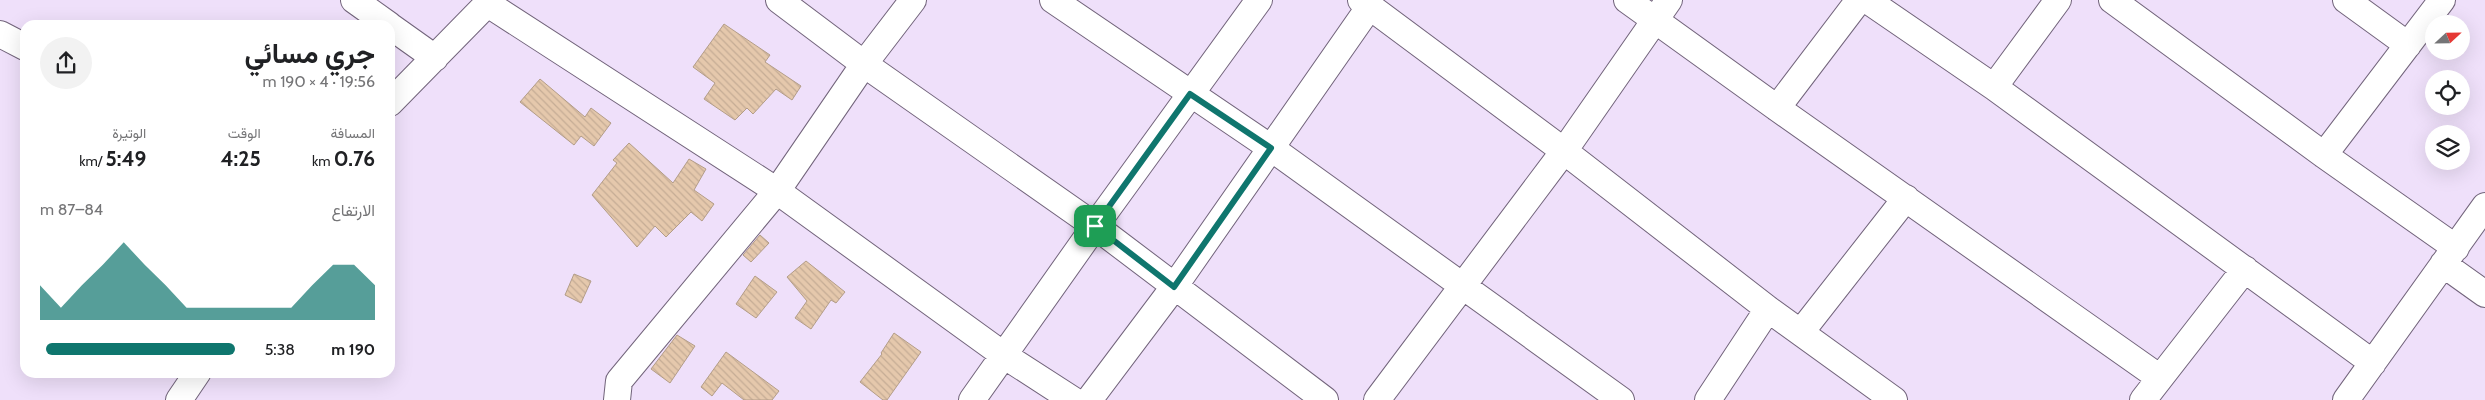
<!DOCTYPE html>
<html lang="ar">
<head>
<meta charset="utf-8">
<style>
	body { margin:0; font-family:Cabin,Vazirmatn,sans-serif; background:#f2f2f2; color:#202124; direction:rtl; height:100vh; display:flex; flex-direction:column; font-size:19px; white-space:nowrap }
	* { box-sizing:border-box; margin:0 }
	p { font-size:16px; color:#757577 }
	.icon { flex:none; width:28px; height:28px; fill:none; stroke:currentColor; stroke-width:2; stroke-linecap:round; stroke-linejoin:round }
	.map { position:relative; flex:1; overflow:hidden; direction:ltr }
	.side { position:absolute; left:20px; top:20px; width:375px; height:358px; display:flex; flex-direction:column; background:#fff; border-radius:15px; box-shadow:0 5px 20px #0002; direction:rtl }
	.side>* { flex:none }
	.needle { width:32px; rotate:68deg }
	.fabs { position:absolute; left:2425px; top:15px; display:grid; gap:10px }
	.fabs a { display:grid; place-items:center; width:45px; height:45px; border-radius:50%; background:#fff; box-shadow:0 5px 20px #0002; font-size:25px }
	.pin { position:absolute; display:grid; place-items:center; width:42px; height:42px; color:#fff; margin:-21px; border-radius:10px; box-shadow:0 2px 8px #0006 }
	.round { display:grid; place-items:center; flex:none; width:52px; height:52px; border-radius:26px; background:#f2f2f2 }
	.overview { display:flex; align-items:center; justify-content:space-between; height:85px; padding:0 20px }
	h1 { font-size:28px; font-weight:700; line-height:38px }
	.figures { display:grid; grid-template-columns:repeat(3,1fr); gap:8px; height:85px; padding:5px 20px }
	.figures div { display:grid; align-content:center }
	.figures b { font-size:21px; font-weight:700 }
	.figures small { font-size:14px; font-weight:400 }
	.figures p { font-size:14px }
	.chart { height:140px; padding:10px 20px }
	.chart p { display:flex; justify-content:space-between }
	.chart svg { width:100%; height:90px; margin-top:5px; fill:#0f766e; opacity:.7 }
	ul { padding:0 20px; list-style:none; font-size:16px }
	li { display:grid; grid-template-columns:80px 60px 1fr; align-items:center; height:38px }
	li i { height:12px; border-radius:6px; background:#0f766e }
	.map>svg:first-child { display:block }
	.building { fill:url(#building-back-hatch); stroke:#b39d88 }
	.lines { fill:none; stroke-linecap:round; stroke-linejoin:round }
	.minor-casing { stroke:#72647b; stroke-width:28 }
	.minor { stroke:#fff; stroke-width:26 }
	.route-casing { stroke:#fff; stroke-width:10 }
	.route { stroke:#0f766e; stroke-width:6 }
</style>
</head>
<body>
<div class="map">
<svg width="2485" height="400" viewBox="0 0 2485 400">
	<defs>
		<pattern id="building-back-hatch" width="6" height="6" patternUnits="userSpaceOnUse" patternTransform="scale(1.25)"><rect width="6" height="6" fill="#e5c8ac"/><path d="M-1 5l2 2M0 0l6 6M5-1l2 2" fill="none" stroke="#c5ac95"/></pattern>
	</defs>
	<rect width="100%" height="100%" fill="#efe0fa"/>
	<!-- building -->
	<path class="building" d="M724,24l46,31 -5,7 36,24 -9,14 -16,-11 -23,25 -6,-6 -12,12 -31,-21 11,-16 -22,-16z
		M540,79l45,38 6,-9 20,15 -17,23 -13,-10 -7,9 -54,-43z
		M629,143l44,40 16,-24 17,10 -12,21 20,14 -12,17 -11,-9 -25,25 -11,-11 -18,21 -45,-52 25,-32 -4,-3z
		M760,235l9,8 -18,19 -8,-7z
		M806,261l39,31 -9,11 -5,-3 -20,29 -16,-11 12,-17 -20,-24z
		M574,274l17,7 -10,22 -16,-8z
		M755,276l22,16 -21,26 -20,-14z
		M894,333l27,19 -34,48h-4l-23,-18 22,-28 -1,-1z
		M677,335l18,11 -25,37 -19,-14z
		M726,352l53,39 -7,9h-28l-22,-17 -10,13 -11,-9z"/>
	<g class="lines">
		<defs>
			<path id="minor" d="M354,0l35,25
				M779,0l85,64 231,162 230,174
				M1053,0l218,148 350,252
				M1361,0l203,151 204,158 126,91
				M1627,0l150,108 383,270
				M1867,0l127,87 379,276
				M2112,0l212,155 132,93
				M2346,0l62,45
				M488,4l289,187 228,165 68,44
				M390,26l45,32
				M0,34l25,13
				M1994,87l64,-87
				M390,103l101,-103
				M1777,108l82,-108
				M2324,155l118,-155
				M2443,264l42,30
				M1801,332l105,-134
				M179,400l19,-28
				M617,400l2,-19 158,-190 87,-127 49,-64
				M972,400l123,-174 164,-226
				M1089,400l85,-113 196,-281
				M1377,400l187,-249 105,-151
				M1708,400l60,-91
				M2143,400l102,-131
				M2346,400l139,-194"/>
		</defs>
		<!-- minor casing -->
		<use href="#minor" class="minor-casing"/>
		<!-- minor -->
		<use href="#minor" class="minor"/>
	</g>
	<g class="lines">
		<defs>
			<path id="route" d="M1190,94l81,54 -97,139 -79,-61z"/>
		</defs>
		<!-- route casing -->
		<use href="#route" class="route-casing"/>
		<!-- route -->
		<use href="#route" class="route"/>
	</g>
</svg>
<div class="fabs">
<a><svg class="needle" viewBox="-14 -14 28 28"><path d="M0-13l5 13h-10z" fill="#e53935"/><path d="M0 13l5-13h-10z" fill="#757577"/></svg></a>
<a><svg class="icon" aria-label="locate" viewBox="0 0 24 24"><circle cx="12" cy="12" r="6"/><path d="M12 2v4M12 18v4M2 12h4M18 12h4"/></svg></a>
<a><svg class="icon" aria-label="layers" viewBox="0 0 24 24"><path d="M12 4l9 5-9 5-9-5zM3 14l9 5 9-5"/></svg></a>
</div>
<div class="pin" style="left:1095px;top:226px;background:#1e9e55"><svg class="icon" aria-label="arrive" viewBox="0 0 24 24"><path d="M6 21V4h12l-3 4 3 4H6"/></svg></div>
<section class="side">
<div class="overview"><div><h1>جري مسائي</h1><p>19:56 · 4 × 190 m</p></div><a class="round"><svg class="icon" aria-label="share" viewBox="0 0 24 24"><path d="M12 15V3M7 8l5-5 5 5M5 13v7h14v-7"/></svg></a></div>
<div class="figures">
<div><p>المسافة</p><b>0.76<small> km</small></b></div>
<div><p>الوقت</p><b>4:25</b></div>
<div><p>الوتيرة</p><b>5:49<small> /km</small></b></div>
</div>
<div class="chart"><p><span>الارتفاع</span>84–87 m</p>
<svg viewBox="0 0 160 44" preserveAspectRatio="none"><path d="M0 44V27L10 38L20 27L30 17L40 6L50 17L60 27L70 38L80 38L90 38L100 38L110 38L120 38L130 27L140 17L150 17L160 27V44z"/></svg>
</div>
<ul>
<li><b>190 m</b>5:38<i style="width:97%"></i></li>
</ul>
</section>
</div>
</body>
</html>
